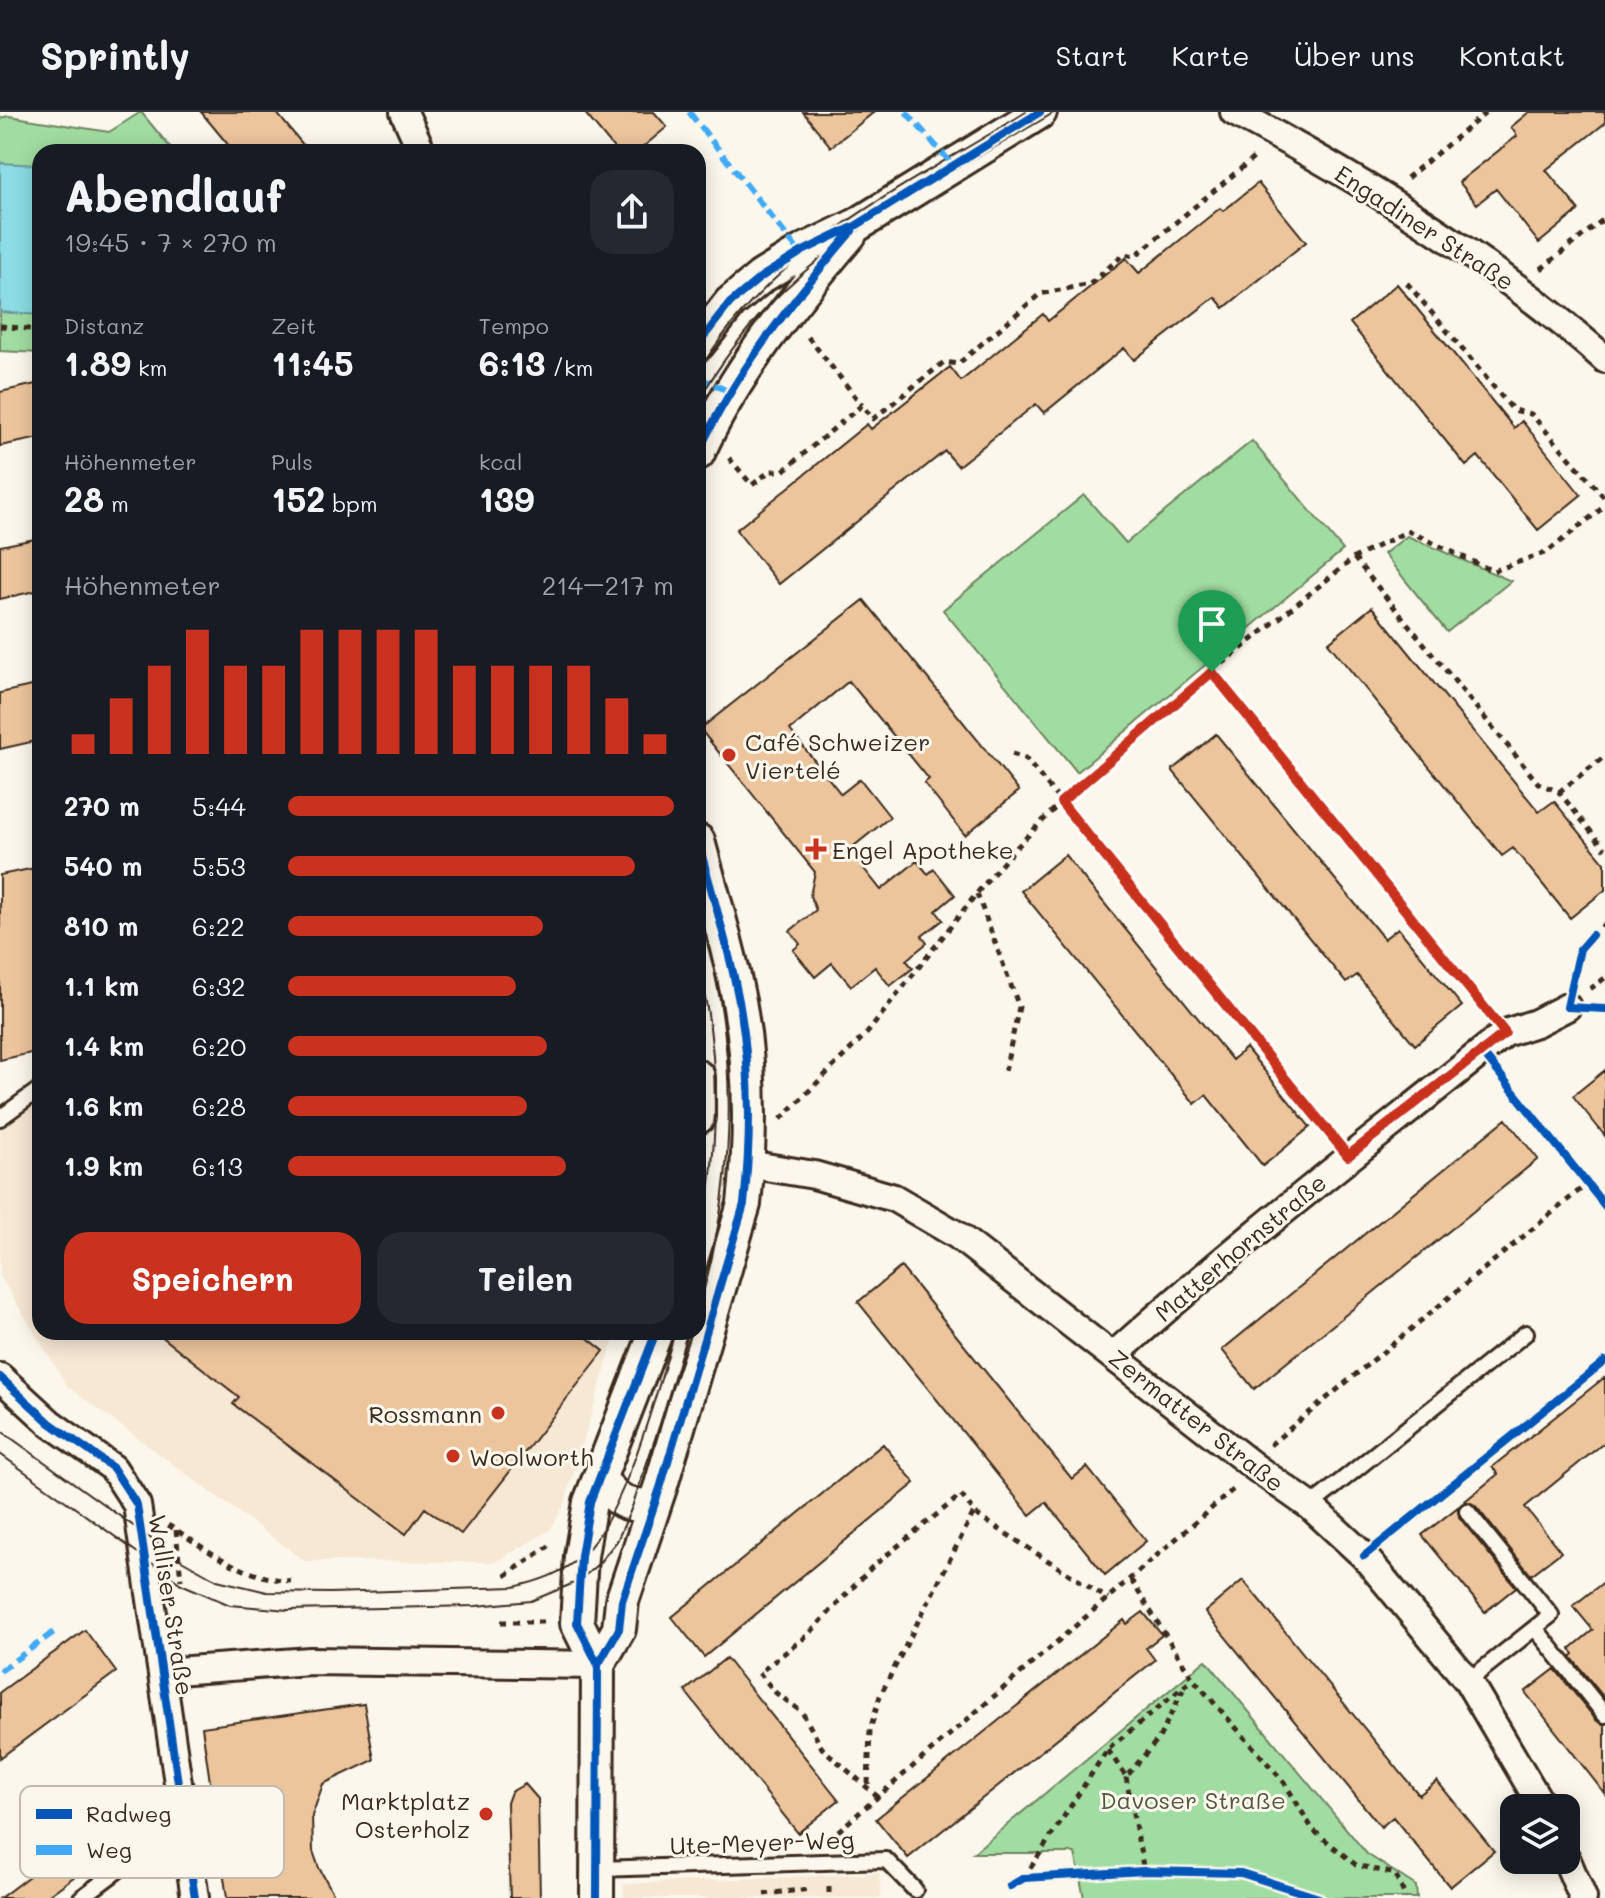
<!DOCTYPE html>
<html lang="de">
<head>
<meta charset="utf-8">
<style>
	body { margin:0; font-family:Mali,sans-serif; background:#242831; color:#f1f3f6; height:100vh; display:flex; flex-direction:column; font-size:30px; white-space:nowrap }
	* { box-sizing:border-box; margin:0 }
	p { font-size:26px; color:#9ea1a6 }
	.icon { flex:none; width:44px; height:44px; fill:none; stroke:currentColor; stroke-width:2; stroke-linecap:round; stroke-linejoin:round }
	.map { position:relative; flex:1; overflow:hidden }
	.side { position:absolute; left:32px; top:32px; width:674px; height:1196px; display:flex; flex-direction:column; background:#171b24; border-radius:24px; box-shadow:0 4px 20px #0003 }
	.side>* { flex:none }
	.tools { position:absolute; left:1500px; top:1682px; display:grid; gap:16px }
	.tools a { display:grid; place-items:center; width:80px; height:80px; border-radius:16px; background:#171b24; box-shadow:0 4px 20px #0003; font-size:40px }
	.pin { position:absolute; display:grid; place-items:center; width:68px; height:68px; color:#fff; margin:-82px -34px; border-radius:50% 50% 50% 0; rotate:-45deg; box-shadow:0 0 8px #0007 }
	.pin .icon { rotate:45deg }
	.round { display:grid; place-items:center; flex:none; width:84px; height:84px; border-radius:24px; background:#242831 }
	.headline { display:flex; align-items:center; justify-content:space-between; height:136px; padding:0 32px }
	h1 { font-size:44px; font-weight:700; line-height:60px }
	.figures { display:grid; grid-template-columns:repeat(3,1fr); gap:12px; height:136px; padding:8px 32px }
	.figures div { display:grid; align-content:center }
	.figures b { font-size:34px; font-weight:700 }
	.figures small { font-size:22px; font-weight:400 }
	.figures p { font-size:22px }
	.chart { height:224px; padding:16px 32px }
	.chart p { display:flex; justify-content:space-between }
	.chart svg { width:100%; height:144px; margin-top:8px; stroke:#c8321e; stroke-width:6 }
	.action { display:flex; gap:16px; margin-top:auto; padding:16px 32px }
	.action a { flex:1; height:92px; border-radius:24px; background:#c8321e; color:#fff; font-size:32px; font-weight:700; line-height:92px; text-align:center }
	.action a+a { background:#242831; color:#f1f3f6 }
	ul { padding:0 32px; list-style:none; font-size:26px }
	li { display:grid; grid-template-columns:128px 96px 1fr; align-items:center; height:60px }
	li i { height:20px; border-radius:10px; background:#c8321e }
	header { display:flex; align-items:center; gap:48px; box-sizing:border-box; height:112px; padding:0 40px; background:#171b24; border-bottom:2px solid #363941 }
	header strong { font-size:38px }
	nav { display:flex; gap:44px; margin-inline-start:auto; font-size:28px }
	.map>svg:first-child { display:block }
	.built { fill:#f7e8d4 }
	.green { fill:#a1dda3; stroke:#6e8460; stroke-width:2 }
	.water { fill:#8bdce4; stroke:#6b9595; stroke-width:2 }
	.building { fill:#edc59d; stroke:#3b2a1e; stroke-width:2 }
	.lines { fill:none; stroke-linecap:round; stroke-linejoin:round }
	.service-casing { stroke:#3b2a1e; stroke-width:20 }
	.minor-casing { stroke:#3b2a1e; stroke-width:32 }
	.tertiary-casing { stroke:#3b2a1e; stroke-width:38 }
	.path { stroke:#3b2a1e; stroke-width:5; stroke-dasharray:6 6; stroke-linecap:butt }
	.service { stroke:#fbf7ec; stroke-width:14 }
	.minor { stroke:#fbf7ec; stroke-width:26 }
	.tertiary { stroke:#fbf7ec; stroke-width:32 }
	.tram { stroke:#3b2a1e; stroke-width:2 }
	.quiet { stroke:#3fa9f5; stroke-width:6; stroke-dasharray:12 6; stroke-linecap:butt }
	.cycleway-casing { stroke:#fbf7ec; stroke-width:13 }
	.cycleway { stroke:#0057b8; stroke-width:8 }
	.route-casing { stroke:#fff; stroke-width:16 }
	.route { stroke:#c8321e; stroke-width:10 }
	.poi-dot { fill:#c8321e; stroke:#fbf7ec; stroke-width:3 }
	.labels { text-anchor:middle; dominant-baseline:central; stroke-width:6; stroke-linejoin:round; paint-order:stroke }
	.street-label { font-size:24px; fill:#3b2a1e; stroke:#fbf7ec }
	.poi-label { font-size:24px; fill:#3b2a1e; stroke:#fbf7ec; text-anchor:start }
	.park-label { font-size:24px; fill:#54573f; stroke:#fbf7ec }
	.key { fill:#fbf7ec; stroke:#c1baae; stroke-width:2 }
	.key-label { font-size:22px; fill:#3b2a1e }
</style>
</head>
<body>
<header>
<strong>Sprintly</strong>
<nav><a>Start</a><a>Karte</a><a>Über uns</a><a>Kontakt</a></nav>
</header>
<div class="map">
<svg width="1605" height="1786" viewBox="0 0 1605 1786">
	<rect width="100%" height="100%" fill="#fbf7ec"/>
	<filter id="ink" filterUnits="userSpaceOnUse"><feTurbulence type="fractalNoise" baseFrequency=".0125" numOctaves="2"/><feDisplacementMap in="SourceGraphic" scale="16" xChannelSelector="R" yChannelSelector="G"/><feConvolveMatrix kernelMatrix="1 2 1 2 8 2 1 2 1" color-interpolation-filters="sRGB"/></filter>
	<g filter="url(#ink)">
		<!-- built -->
		<path class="built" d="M40,987v233h576l-52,174 -14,24 -55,32 -190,-1 -237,-174 -68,-111v-147z
			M879,1761l2,25h-257l-1,-14z"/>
		<!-- green -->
		<path class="green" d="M141,0l33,40h-134v201l-40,-2v-233l9,-2 100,16z
			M1252,329l91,109 -266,222 -134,-162 141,-115 42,48z
			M1407,424l104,45 -64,51 -63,-78z
			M1206,1548l161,194 49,32 1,12h-333l-9,-45h-102z"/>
		<!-- water -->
		<path class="water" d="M0,51l40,2v150l-40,-3z"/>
		<!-- building -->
		<path class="building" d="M201,0h75l33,40h-75z
			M584,0h70l13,15 -30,25h-20z
			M803,0h71l-43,35z
			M1529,0h76v11l-59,47 33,40 -40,33 -43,-54 -19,15 -18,-22 58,-46 -6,-9z
			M1258,71l48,59 -82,66 -9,-11 -81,63 -10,-12 -80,65 -8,-9 -78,62 -13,-15 -166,133 -43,-54 131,-106 4,5 79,-62 11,14 82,-67 5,7 78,-63 13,15 81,-65 3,3z
			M1397,172l117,144 8,-7 59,74 -43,35 -60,-74 -12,10 -116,-143z
			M40,271v55l-40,8v-54z
			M40,426v52l-40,9v-53z
			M864,488l155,191 -54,44 -41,-52 5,-4 -80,-98 -59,49 51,64 19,-15 30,38 -41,33 32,40 36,-29 11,13 6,-5 21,26 -19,16 7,9 -21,16 5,7 -21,17 7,8 -23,18 -15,-19 -24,19 -19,-23 -17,14 -22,-27 7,-6 -10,-13 26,-21 -6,-14 5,-24 -115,-143z
			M1372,495l167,205 15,-11 51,62v27l-35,28 -57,-70 -11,8 -174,-213z
			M40,572v56l-40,9v-56z
			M1216,622l168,205 14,-11 64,78 -47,39 -58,-70 -11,8 -174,-213z
			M1065,743l167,205 14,-12 64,79 -47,39 -57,-71 -11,9 -174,-213z
			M40,755v184l-40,9v-185z
			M1605,958v66l-32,-40z
			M1506,1007l32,40 -284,230 -32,-39z
			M901,1155l171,212 15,-12 59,74 -41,34 -59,-73 -16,13 -172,-213z
			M156,1220h424l24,19 -143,183 -36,-26 -19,26 -173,-130 6,-7z
			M1605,1265v65l-80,65 36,45 -30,23 -56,-70 -10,-4 33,-27 -6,-7z
			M883,1332l32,39 -211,174 -32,-40z
			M1458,1395l1,10 57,70 -31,25 -63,-77z
			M1243,1468l176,215 18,-14 57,70 -44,36 -57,-70 -12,10 -176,-215z
			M1605,1469v118l-34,-42 3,-3 -4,-5 23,-19 -20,-24z
			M1143,1500l19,23 -16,13 9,12 -247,198 -32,-39 248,-199 3,4z
			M85,1518l31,42 -116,86v-66z
			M726,1546l113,142 -41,33 -113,-142z
			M1555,1557l42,52 8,4v69l-80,-102z
			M364,1592l10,56 -51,24 -11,32 1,35 6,17 17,30h-109l-25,-171z
			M525,1672l13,15 2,99h-30l-3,-95 4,-11z
			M118,1697l17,23 -90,66h-45z"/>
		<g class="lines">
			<defs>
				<path id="service" d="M0,1006l40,-29
					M1310,1394l216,-173
					M1467,1399l84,104 -83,66
					M1535,1516l70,87
					M597,1757l289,-9 29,30
					M81,1786l60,-45"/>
				<path id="minor" d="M404,0l18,40
					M1234,0c131,70 259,148 371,247
					M748,1052l66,11 80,23 63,37 299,233 54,38 54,50 104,125 75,127
					M1113,1244c126,-114 260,-216 392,-323l31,-10 31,-16
					M0,1265l50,46 63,45 24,37 58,393
					M162,1560l148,-11 288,4
					M1566,1746l17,40"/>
				<path id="tertiary" d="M698,232l32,-41 31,-26 42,-26 54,-26 183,-113
					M698,341c37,-81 94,-151 152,-219
					M698,965v40
					M599,1367c20,22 24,28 55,26
					M598,1553l21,-36 3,-28 39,-116 83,-281c8,-74 7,-154 -10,-227 -10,-45 -24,-91 -36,-136
					M597,1786l1,-233 -21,-42 4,-67 9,-54 66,-170"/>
			</defs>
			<!-- service casing -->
			<use href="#service" class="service-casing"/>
			<!-- minor casing -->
			<use href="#minor" class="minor-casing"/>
			<!-- tertiary casing -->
			<use href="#tertiary" class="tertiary-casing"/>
			<!-- path -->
			<path class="path" d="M1407,66l80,-66
				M1541,157l64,-51
				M1407,171l106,127 18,4 74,84
				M0,214l40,4
				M808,225l54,68
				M729,346l23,27 18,-14h13l79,-66 11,14 71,-57 14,2 82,-70 50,-10 34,-30 11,2 121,-100
				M1354,446l184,225 21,9 46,57
				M1212,560l276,341
				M1012,642l13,4 36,44 270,333
				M1559,680l46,-36
				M977,782l42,113 -14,64
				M1592,823l13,-11
				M1590,877l15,-11
				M781,1007l87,-87 109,-139 34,-40 50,-51 151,-130 142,-114 54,-27 85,40 54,-19 58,-46
				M1270,1333l317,-261
				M168,1413c42,26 72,52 123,56
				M176,1418l5,50
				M505,1464l44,-30
				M1131,1468l62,99 91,103 29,48 43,35 39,9 11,24
				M501,1510h45
				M1108,1638l18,27 33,-39 24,-48
				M1126,1665l18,94
				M868,1672l2,-54 10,-34 94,-184
				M878,1685l-56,-49 -20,-36 -26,-19 -17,-20 50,-39 63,-67 89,-72 16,20 131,84
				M829,1727l407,-352
				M1024,1766l83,-128 86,-71
				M829,1775v11
				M764,1782l47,-5"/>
			<!-- service -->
			<use href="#service" class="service"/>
			<!-- minor -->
			<use href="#minor" class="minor"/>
			<!-- tertiary -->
			<use href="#tertiary" class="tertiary"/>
			<!-- tram -->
			<path class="tram" d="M698,261c73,-126 210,-187 328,-261
				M698,289c21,-35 45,-69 73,-98 75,-78 191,-135 284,-191
				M698,797c42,131 40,269 0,401
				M698,854c24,92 21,194 0,286
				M0,1318l178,128 39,22 50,12 63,1 184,-6c25,-6 47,-13 66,-30 44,-38 77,-167 95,-225
				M0,1342l181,130 49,21 58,5 188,-4 55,-5 48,-20 20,-18 18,-22 15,-34 59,-175"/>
			<!-- quiet -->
			<path class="quiet" d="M689,0l111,141
				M906,0l47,53
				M698,265l32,15
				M0,1559l58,-42"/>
			<defs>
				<path id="cycleway" d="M698,232l32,-41 31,-26 42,-26 54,-26 183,-113
					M698,341c38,-82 95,-153 154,-222
					M1592,823l-12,14 -13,58 38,2
					M1482,940l123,154
					M0,1265l50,46 63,45 24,37 58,393
					M1364,1444l241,-195
					M598,1553l21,-36 3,-28 39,-116 83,-281c8,-74 7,-154 -10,-227 -10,-45 -24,-91 -36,-136
					M1010,1774l14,-8 120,-7 97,2 78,25
					M597,1786l1,-233 -21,-42 4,-67 9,-54 66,-170"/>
			</defs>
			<!-- cycleway casing -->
			<use href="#cycleway" class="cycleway-casing"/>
			<!-- cycleway -->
			<use href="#cycleway" class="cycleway"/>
		</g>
	</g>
	<g class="lines" filter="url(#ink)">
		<defs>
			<path id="route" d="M1212,560l293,361 -157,123 -287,-354z"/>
		</defs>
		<!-- route casing -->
		<use href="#route" class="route-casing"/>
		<!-- route -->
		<use href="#route" class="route"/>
	</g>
	<!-- markers -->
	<g class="poi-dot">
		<circle cx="729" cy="643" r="8"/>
		<path d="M812 725h8v8h8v8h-8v8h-8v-8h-8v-8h8z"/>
		<circle cx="498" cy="1301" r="8"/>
		<circle cx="453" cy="1344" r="8"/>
		<circle cx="486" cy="1702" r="8"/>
	</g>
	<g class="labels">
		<!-- street labels -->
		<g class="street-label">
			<text transform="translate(1425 115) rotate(33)">Engadiner Straße</text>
			<text transform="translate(1240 1135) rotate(-40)">Matterhornstraße</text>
			<text transform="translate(1197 1308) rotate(38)">Zermatter Straße</text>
			<text transform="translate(172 1493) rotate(81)">Walliser Straße</text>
			<text transform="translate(762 1730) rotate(-2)">Ute-Meyer-Weg</text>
		</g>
		<!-- poi labels -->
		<g class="poi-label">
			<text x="745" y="629">Café Schweizer<tspan x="745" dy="28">Viertelé</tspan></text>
			<text x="832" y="737">Engel Apotheke</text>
			<text x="482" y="1301" text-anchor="end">Rossmann</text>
			<text x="469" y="1344">Woolworth</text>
			<text x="470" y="1688" text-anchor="end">Marktplatz<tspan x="470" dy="28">Osterholz</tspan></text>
		</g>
		<!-- park labels -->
		<g class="park-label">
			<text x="1193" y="1687">Davoser Straße</text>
		</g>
	</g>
	<!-- legend -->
	<rect x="20" y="1674" width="264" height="92" rx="12" class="key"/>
	<rect x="36" y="1697" width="36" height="10" fill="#0057b8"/>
	<rect x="36" y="1733" width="36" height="10" fill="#3fa9f5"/>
	<g class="key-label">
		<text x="86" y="1710">Radweg</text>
		<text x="86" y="1746">Weg</text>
	</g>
</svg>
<div class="tools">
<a><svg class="icon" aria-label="layers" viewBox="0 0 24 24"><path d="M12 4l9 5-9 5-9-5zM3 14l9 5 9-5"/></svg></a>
</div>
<div class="pin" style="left:1212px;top:560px;background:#1e9e55"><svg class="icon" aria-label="arrive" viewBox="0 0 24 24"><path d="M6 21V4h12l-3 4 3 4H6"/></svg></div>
<section class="side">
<div class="headline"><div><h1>Abendlauf</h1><p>19:45 · 7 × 270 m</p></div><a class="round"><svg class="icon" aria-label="share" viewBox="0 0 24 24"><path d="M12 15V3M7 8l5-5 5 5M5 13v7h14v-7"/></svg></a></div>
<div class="figures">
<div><p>Distanz</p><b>1.89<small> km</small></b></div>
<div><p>Zeit</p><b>11:45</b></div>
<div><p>Tempo</p><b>6:13<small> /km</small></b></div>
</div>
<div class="figures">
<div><p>Höhenmeter</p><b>28<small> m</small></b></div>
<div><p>Puls</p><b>152<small> bpm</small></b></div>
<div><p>kcal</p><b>139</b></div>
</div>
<div class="chart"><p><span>Höhenmeter</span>214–217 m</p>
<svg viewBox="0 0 160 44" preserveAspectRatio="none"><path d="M5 44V38M15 44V27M25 44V17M35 44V6M45 44V17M55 44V17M65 44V6M75 44V6M85 44V6M95 44V6M105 44V17M115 44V17M125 44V17M135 44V17M145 44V27M155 44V38"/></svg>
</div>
<ul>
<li><b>270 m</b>5:44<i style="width:100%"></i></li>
<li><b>540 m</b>5:53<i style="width:90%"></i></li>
<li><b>810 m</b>6:22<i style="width:66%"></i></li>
<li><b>1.1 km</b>6:32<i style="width:59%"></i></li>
<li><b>1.4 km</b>6:20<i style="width:67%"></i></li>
<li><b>1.6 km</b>6:28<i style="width:62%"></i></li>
<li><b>1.9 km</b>6:13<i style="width:72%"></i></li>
</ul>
<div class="action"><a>Speichern</a><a>Teilen</a></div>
</section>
</div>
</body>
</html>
